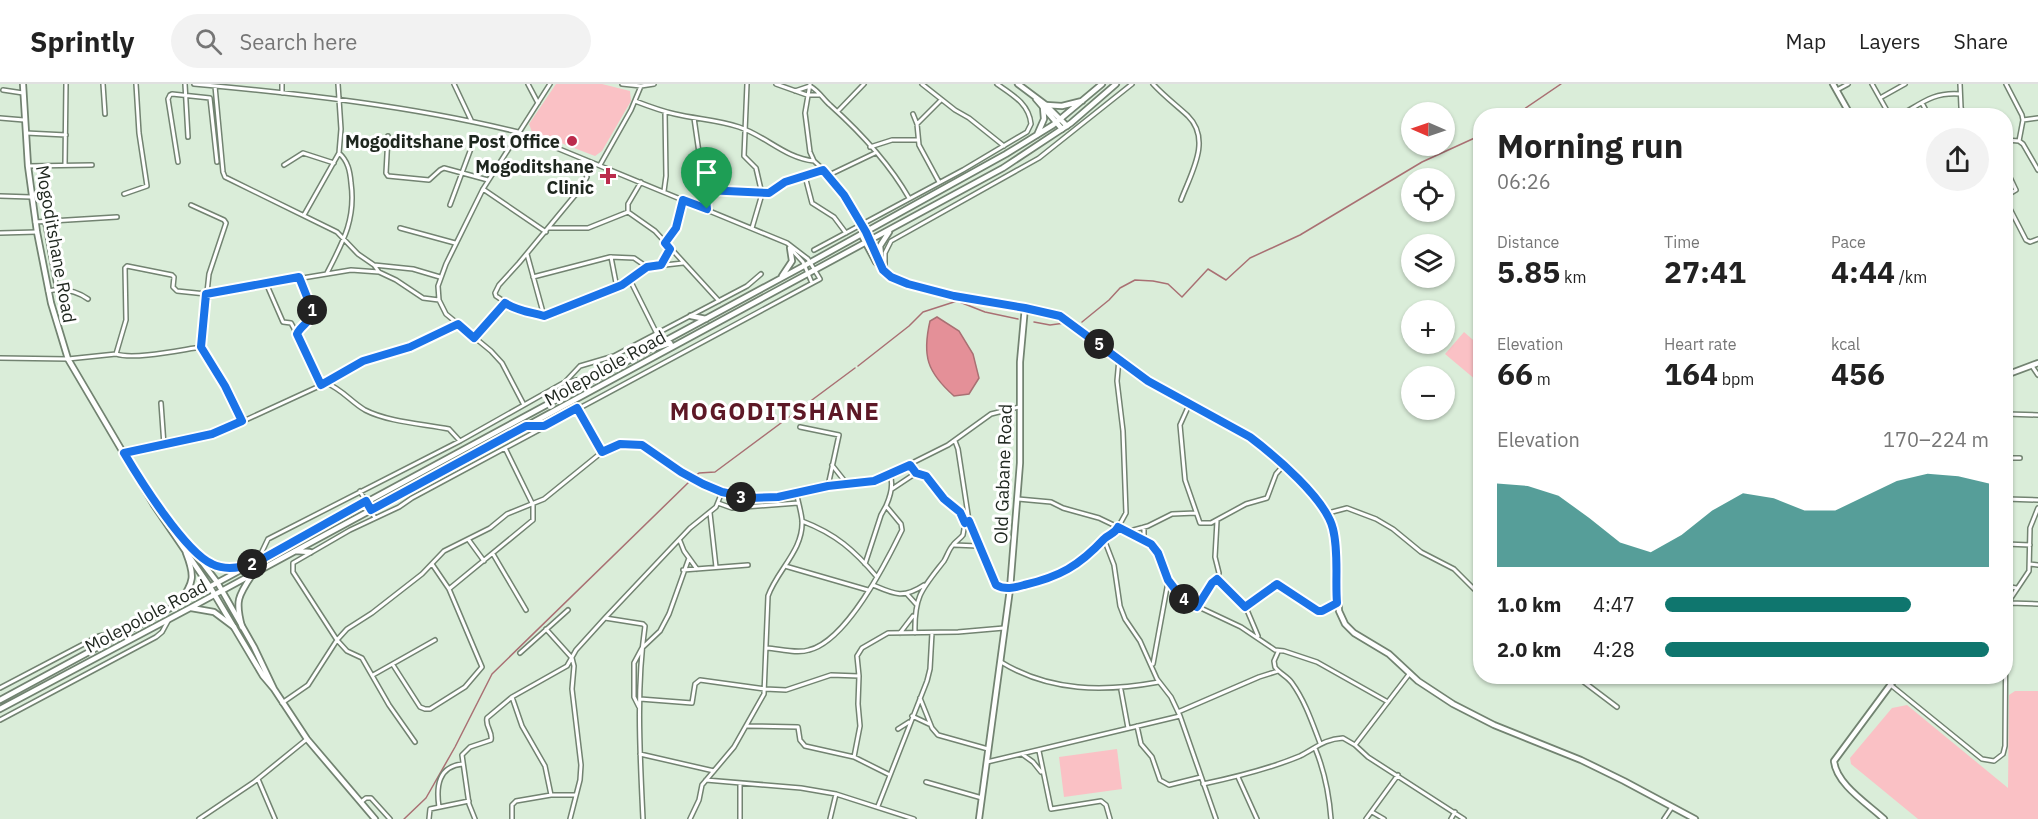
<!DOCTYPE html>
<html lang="en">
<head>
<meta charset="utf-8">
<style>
	body { margin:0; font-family:"IBM Plex Sans",sans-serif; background:#f2f2f2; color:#222; height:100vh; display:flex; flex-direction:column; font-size:22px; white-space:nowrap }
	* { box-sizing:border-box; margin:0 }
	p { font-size:20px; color:#767676 }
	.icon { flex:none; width:33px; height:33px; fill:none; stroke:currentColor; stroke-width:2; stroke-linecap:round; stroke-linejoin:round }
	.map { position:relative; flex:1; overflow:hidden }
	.sheet { position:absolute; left:1473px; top:24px; width:540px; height:576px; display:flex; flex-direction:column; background:#fff; border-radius:24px; box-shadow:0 2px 4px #0004 }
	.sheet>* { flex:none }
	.needle { width:39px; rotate:272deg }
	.fabs { position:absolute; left:1401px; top:18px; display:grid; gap:12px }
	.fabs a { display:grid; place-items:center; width:54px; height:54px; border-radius:50%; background:#fff; box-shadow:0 2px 4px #0004; font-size:30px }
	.pin { position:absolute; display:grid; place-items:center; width:51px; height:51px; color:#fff; margin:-62px -26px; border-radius:50% 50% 50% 0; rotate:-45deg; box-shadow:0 0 6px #0007 }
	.pin .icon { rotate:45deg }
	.km { position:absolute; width:30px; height:30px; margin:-15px; border-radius:50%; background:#222; color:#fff; font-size:16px; line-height:30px; text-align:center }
	.round { display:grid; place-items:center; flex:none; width:63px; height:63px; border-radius:32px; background:#f2f2f2 }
	.headline { display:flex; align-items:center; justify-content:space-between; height:102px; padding:0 24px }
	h1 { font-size:33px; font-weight:700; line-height:45px }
	.figures { display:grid; grid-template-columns:repeat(3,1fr); gap:9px; height:102px; padding:6px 24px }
	.figures div { display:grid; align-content:center }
	.figures b { font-size:30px; font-weight:700 }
	.figures small { font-size:16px; font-weight:400 }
	.figures p { font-size:16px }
	.chart { height:168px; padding:12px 24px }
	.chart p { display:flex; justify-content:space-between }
	.chart svg { width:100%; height:108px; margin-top:6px; fill:#0f766e; opacity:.7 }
	ul { padding:0 24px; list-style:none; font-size:20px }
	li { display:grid; grid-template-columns:96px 72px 1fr; align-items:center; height:45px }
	li i { height:15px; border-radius:8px; background:#0f766e }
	header { display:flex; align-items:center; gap:36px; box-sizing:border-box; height:84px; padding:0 30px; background:#fff; border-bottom:2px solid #e0e0e0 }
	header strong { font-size:28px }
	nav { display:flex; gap:33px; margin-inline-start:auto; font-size:21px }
	.search { width:420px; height:54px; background:#f2f2f2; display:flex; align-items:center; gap:15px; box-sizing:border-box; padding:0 21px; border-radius:33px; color:#767676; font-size:22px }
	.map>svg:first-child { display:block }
	.green { fill:#fac1c5 }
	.water { fill:#e49098; stroke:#a97073; stroke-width:1.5 }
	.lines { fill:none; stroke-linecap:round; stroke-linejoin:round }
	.stream { stroke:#a97073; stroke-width:1.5 }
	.street-casing { stroke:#728371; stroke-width:6 }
	.secondary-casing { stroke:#728371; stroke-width:8 }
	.primary-casing { stroke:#728371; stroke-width:8 }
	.street { stroke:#fff; stroke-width:3 }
	.secondary { stroke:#fff; stroke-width:4.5 }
	.primary { stroke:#fff; stroke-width:4.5 }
	.route-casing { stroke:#fff; stroke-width:12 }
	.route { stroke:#1a73e8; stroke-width:8 }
	.poi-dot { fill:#bb2b4c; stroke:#fff; stroke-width:2 }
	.labels { text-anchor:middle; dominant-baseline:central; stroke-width:6; stroke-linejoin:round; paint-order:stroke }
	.poi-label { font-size:18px; font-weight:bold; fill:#1e261e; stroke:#fff; text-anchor:end }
	.street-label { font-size:18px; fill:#1e261e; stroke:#fff }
	.district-label { font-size:24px; font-weight:bold; letter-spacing:1.5px; fill:#5d1826; stroke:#fff }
</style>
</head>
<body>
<header>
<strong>Sprintly</strong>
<div class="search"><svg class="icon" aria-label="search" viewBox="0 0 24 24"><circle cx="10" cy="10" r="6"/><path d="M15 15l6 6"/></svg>Search here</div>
<nav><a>Map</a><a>Layers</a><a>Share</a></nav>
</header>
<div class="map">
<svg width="2038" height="735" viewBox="0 0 2038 735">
	<rect width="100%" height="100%" fill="#daedd9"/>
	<!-- green -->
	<path class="green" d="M556,0h46l28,7 1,10 -29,50 -7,5 -63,-24 -3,-8z
		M1464,248l16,14v29l-4,5 -31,-26z
		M2015,607h23v128h-120l-67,-55 -1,-6 42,-50 15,-3 101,83 1,-93z
		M1117,665l5,40 -58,8 -5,-40z"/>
	<!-- water -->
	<path class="water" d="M937,233l22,14 14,23 6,24 -10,16 -15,2c-27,-24 -32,-40 -24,-75z"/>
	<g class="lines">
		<!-- stream -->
		<path class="stream" d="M1514,32l47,-32
			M1034,238l16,3 15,-2
			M1082,238l27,-22 11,-12 15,-8 18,1 15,3 14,13 26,-28 18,11 24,-22 50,-23 122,-73 57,-26
			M858,282l51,-40 14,-14 34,-11 28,11 33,7
			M695,392l4,-3 16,-1 140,-104
			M404,735l22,-21 29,-51 37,-73 198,-193"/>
		<defs>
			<path id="street" d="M103,0l2,30
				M185,0l3,53
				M194,0c109,10 218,22 324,48l269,111 21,16 12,20 -408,219 -13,9 -49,23 -57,33v9l44,68 10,11 15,7 27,47 26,37
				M282,0v9
				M454,0l17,36
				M528,0l10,19
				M622,0l19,2 13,-2
				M747,0l-3,72 12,12 6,26 -10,34
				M776,0l31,11h13
				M922,0l33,26 14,8 35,28
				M1153,0c11,12 23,21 35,32 24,24 3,57 -7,84
				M1872,0l18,32
				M1960,0l1,23 2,9
				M2006,0l16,31 1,5 -4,21
				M215,2l8,86 2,5 112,55 21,22 16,11
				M3,6l20,3
				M1837,6l11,-6
				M795,7l15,-5c9,5 13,13 20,19 30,27 59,58 79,93
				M1880,14l25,-14
				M635,17c13,5 26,10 40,13 21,5 44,6 64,13 27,9 46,31 75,34l-4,-9 -5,-39 5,-29
				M1922,19l7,13
				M838,27l26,-27
				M913,30l4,10 2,21 20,37
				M1899,32c23,-13 34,-24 61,-22
				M0,34l24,2
				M694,34l13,90
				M2023,36l15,-2
				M917,40l24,-24
				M26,49l40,2
				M388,52l-2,37 2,3 41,4 11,-10 4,-2 44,12
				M2006,56l13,1
				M2019,57l4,3 15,26
				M870,63l22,-7h26
				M583,75l-1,7 5,11 -6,11 -62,75 -20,22 -4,8 1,3 24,16 26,4 76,-31 25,-18 36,-4
				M814,77l12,11 14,18 26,42
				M178,78l-10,-63 2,-4 2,-1 38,4 7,64
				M65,81l1,-81
				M284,81l19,-12 31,10
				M600,81l31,-55 10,-24
				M28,82l64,-1
				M2006,85l10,21 -10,6
				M829,91l46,-22
				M805,92l7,27 22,14 12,16
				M641,98l-13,22v8l27,19 64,70
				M483,105l63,43
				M705,106l57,4 11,-3 12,-9 38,-12
				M664,107l2,-15 -1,-64
				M124,110l23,-8 -8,-53 -3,-49
				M0,112l31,1
				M2006,117l20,39 4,2 8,-3
				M191,121l33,15 2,3 -17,51 -8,73 24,39 17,35
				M450,121l26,-70
				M304,131l35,-62 2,-24 -3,-45
				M35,138l82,-5
				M45,138l12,67
				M400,144l55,15
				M549,144h39l40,-16
				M0,149l37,-1
				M665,159l11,-15 7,-29
				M791,165l12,13 9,21
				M814,166l149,-80 64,-38 4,-8c-2,-20 -18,-29 -34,-40
				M527,170l17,62
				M611,173l6,31
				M661,181l9,-16
				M885,186v-17l6,-12 148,-83 93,-74
				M379,188l-5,-7 39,4 27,8
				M327,189c16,-31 29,-54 24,-90 -1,-12 -3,-22 -12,-30
				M299,193l14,35c-2,10 -12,13 -16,22l24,51
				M533,193l77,-20 24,1 13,9
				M630,196l27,54
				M266,199l17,39 8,1 6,11
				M48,207c15,-3 27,-1 40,8
				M475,254l30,-35
				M116,270c18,6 64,-4 85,-7
				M0,274l68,1 48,-5 10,-34 -1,-52 2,-2 45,9 2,2 -1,10 4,4 29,3 145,-24 28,2 17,8 27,18 16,2
				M2032,282l6,9
				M565,298l15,-16 34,-10 133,-70 14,-12
				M326,299c16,6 25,19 39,27 23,12 59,14 84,19l11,12
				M161,319l3,42
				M524,321l-22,-42 -11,-12 -45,-37 -7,-14 -1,-14 8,-22 37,-75 67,-105
				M1189,321l-9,20 5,55 15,43h11l35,-19 21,-6 9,-24 7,-8
				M577,324l25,43
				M2006,330l32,1
				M800,343l39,8 -11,51
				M955,357l3,8 11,72 27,64 14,4 48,-13 39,-28 7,-9 12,-8 10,-18 -3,-82 -6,-50 2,-22
				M124,369l102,-24 100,-46 37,-22 47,-14 48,-23
				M2006,374h14
				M832,381l15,19
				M892,405l24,-16h6l22,26 16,13 5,11 -2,12c-3,4 -7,6 -10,10 -4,4 -6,11 -9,16 -22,28 -30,35 -29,72
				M360,407l15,27
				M1018,415l33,3 12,6 36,10 48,23 11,12 10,27 13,17 7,5 53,25 34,23 9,1 33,11 71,40
				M2006,415l32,1
				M718,419l14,5 66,-5
				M710,429l6,54
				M1328,429l19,-5 29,11 17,10 28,23 33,17 26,26
				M802,437c34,13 52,29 75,56
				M1217,437l-2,36 4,16 -2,6 30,31 11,26
				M1144,443v13
				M1130,447l18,-5 24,-12 24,-1
				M468,455l16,22
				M1104,455l10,26 6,41 5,13 15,22 17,38 14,18 9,19 36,103
				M680,457l4,10 13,18
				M2006,460l24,1
				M954,461l24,1
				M493,470l33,56
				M258,476l10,-21 192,-98 103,-58 19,-4 8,1
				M865,480l16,-49 5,-9
				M2030,480l8,1
				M785,482l83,24
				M683,486l65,-5
				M873,501c21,9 30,14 51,0
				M2006,502l10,2
				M449,505l84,-69v-15l-28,-57
				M907,510l9,10
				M2009,519l29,1
				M1197,522l15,-23 5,-4
				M1245,523l32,-23 41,27h4l15,-8
				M605,534l38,6 2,2c-9,63 -5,129 -2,193
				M546,545l26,29 2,8 -2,23 9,76 -1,15 -10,39
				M900,549l13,-17
				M767,564c13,1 30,6 42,2 37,-9 77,-87 93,-120l-1,-6 -15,-18c4,-9 8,-21 4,-31
				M1278,568l-4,9 1,6c5,7 12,9 17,16 13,18 20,39 28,60
				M520,569l48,-43
				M1001,578c49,30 103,30 158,20
				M1153,580l15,-82
				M393,581l27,42 5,2h5l35,-22 17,-20 -33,-78 -17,-25
				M373,591l62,-35
				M1576,592l41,31
				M1892,602l90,73 12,2 9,-7 2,-8 1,-130 5,-18 18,-27 1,-43 8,-20
				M0,604l99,-52 27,-6
				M1121,606l7,38
				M512,613l10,29 23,40 6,29
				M920,614l12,30 6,7 50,14
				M640,615l52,4 3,-19 5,-4 65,9 21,1 45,-15 28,1
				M282,619l26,-18 29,-45 10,-11 25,-16 50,-39 22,-23 46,-23 17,-14 37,-15 58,-47 13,-7 9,-2 18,2 39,27 41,20 21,6h21l64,-12 50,-6 70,-35 43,-31 28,-7
				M639,623l-5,-10v-34l8,-15 18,-17 9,-17 20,-56
				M1178,628l81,-35 19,-6
				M912,632l17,8
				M0,636l156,-83 6,-5 6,-11
				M747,642l51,1 2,13 5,6 49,11 36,18
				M1137,642l4,18 11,13 8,23 9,5 32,-8
				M898,645l11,-7
				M1355,661l55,-72
				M1315,664c10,24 14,45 16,71
				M1039,667l12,58 50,-8 5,4 4,14
				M640,670l74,17
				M1022,670l11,8 8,10
				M854,673l6,-31 -2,-22 1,-28 -2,-20 5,-8 26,-15 70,-1 46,-4
				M987,678l193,-46
				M1238,693l19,42
				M258,695l17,40
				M706,696l95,8 35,6 78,25
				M926,698l56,16
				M1203,700c33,-7 66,-15 97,-28 16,-8 24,-17 43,-18l12,7 13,12 96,62
				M361,718l5,-4h5l19,21
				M878,722l49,-125 3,-12 2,-36
				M439,723c-3,-20 -1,-41 24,-43
				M1372,728l12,7
				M199,735l55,-37 53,-43
				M429,735l1,-10 39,-8
				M475,735l-6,-15 -7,-49 8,-8 21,-7c2,-8 -6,-14 -4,-22l25,-21 55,-31 9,-16 29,-32 85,-90 26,-21 6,-15
				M512,735v-14l4,-4 35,-6h25
				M690,735l9,-19 3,-15 32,-38 30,-53 4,-98c9,-26 36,-46 34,-76 -1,-9 -4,-19 -6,-28
				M740,735v-36
				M830,735l6,-25
				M1366,735l32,-44
				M1451,735l4,-7
				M1664,735l8,-12"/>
			<path id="secondary" d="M23,0l5,82 9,66 14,71 17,56 86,146 56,82 53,89 11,13
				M1018,0l28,21 21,21
				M1833,0l18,32
				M1036,15l26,30
				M866,148l15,33
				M861,150l15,28 19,17 59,17 71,11 35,9 88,65 102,56 30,25 41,42 6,9 7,18 5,80 6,13 9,9 35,21 29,27 35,23 41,21 87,35 43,21 71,38
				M2006,291l32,-12
				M154,415l63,83 37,65 20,42 33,50 68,80
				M979,735l31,-230 10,-126v-101l5,-55
				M1884,735c-16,-15 -48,-35 -50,-58l63,-85"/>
			<path id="primary" d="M1046,21l16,1 20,-5
				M1037,51l7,-16 -1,-12
				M882,182l-2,-20 9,-14
				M782,192l10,-15 -2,-13
				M691,232l15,3
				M655,264l15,-5 2,4
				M529,342h15
				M295,467l15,1
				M196,469l20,13 27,1
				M180,518c14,-20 15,-26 6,-49
				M191,524l23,4 20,15
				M242,543c-7,-26 -4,-31 10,-52
				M0,616l811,-438 195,-108 47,-29 49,-41
				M0,625l190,-101 813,-440 68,-45 45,-39"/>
		</defs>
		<!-- street casing -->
		<use href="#street" class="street-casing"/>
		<!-- secondary casing -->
		<use href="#secondary" class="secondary-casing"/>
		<!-- primary casing -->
		<use href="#primary" class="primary-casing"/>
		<!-- street -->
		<use href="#street" class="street"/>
		<!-- secondary -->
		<use href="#secondary" class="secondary"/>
		<!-- primary -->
		<use href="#primary" class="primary"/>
	</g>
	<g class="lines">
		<defs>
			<path id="route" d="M823,86l21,25 22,37 17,38 8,7 17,7 46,12 71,12 35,8 88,65 102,56c25,19 76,62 83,92 6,24 2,50 4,74l-15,8h-4l-41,-27 -32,23 -28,-28 -5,4 -15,24 -16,-10 -13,-17 -10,-27 -7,-9 -33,-17c-3,7 -9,7 -14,12 -25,27 -45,38 -80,46 -10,3 -19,5 -28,0l-27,-64 -4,2 -5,-11 -16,-13 -18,-23 -10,-3 -6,-8 -36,16 -46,5 -50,11 -28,1 -28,-6 -19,-8 -22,-12 -39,-27 -22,-1 -18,8 -25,-44 -33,18h-18l-155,84 -5,-9 -109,61c-13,5 -31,9 -45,2 -27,-12 -72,-84 -88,-111l88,-19 30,-13 -17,-35 -24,-39 5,-53 93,-17 14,35c-2,10 -12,13 -16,22l24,51 42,-24 47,-14 48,-23 16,14 31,-35c13,8 25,9 39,13l78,-31 25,-18 14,-2 9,-16 -5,-6 11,-15 7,-28 24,9 -2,-19 64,3 16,-11z"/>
		</defs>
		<!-- route casing -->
		<use href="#route" class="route-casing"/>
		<!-- route -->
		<use href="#route" class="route"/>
	</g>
	<!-- markers -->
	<g class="poi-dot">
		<circle cx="572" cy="57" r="6"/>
		<path d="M605 83h6v6h6v6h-6v6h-6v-6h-6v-6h6z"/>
	</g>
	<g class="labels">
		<!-- poi labels -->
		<g class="poi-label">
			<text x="560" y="57">Mogoditshane Post Office</text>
			<text x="594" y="82">Mogoditshane<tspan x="594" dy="21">Clinic</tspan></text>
		</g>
		<!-- street labels -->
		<g class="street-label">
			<text transform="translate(56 160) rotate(80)">Mogoditshane Road</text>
			<text transform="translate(605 284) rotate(-29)">Molepolole Road</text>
			<text transform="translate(1003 390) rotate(-88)">Old Gabane Road</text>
			<text transform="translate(146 532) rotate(-28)">Molepolole Road</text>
		</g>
		<!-- district labels -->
		<g class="district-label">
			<text x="775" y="327">MOGODITSHANE</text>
		</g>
	</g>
</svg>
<div class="fabs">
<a><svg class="needle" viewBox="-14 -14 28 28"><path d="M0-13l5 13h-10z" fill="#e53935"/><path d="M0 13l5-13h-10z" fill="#767676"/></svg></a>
<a><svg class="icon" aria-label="locate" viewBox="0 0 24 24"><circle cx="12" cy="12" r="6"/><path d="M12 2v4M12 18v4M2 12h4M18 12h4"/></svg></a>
<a><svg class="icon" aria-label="layers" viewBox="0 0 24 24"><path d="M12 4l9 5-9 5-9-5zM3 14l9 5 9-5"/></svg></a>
<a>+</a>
<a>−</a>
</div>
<div class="pin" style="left:707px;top:125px;background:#1e9e55"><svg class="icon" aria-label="arrive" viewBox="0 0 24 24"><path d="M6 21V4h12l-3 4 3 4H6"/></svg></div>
<b class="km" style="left:312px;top:226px">1</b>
<b class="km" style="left:252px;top:480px">2</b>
<b class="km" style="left:741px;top:413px">3</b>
<b class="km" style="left:1184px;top:515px">4</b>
<b class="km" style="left:1099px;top:260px">5</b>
<section class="sheet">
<div class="headline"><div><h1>Morning run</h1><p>06:26</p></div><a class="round"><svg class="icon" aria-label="share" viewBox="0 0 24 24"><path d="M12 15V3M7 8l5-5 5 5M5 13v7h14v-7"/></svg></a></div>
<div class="figures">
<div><p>Distance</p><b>5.85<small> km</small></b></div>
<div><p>Time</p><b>27:41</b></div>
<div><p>Pace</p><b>4:44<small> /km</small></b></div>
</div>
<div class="figures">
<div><p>Elevation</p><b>66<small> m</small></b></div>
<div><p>Heart rate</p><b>164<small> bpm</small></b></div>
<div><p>kcal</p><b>456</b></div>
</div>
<div class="chart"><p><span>Elevation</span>170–224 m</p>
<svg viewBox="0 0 160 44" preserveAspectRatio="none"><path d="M0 44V10L10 11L20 15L30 24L40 34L50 38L60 31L70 21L80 14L90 16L100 21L110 21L120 15L130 9L140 6L150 7L160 10V44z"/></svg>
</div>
<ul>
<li><b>1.0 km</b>4:47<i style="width:76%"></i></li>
<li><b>2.0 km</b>4:28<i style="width:100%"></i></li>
</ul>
</section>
</div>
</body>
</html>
